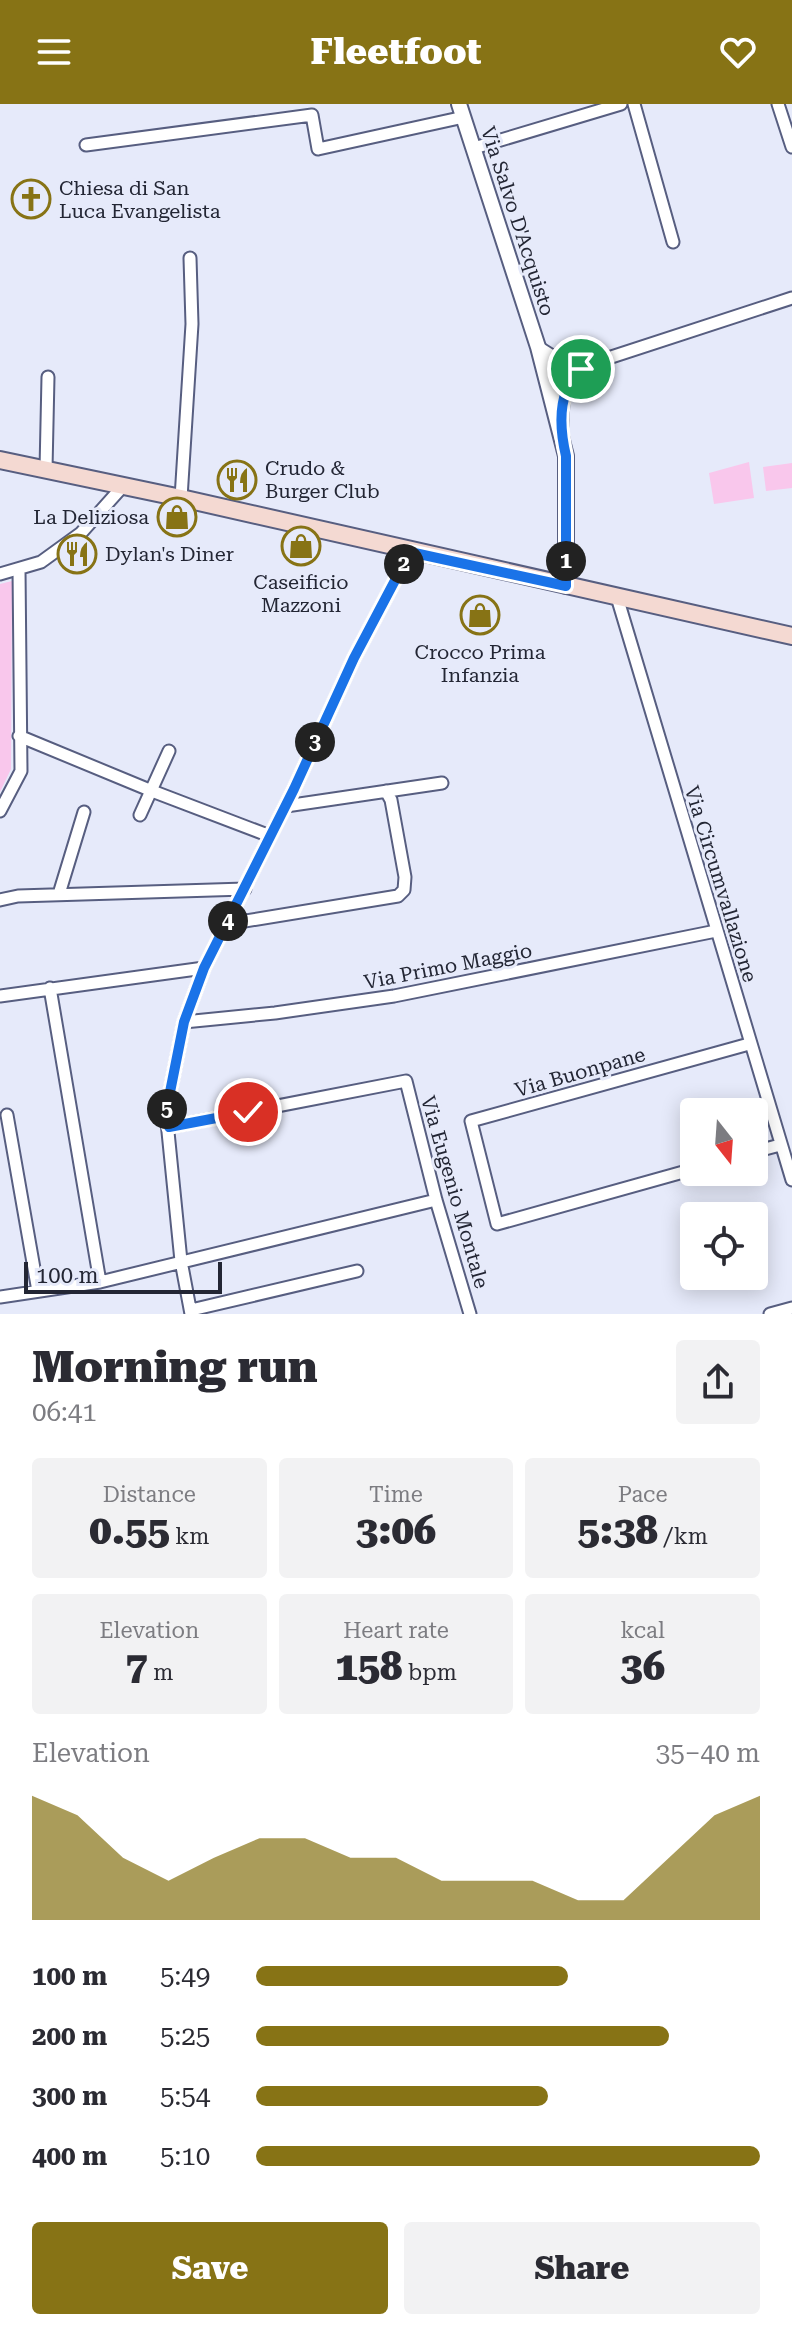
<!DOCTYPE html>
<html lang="en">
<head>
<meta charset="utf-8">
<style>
	body { margin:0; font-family:"Roboto Serif",serif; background:#f2f2f3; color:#2b2b33; height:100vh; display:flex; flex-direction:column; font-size:30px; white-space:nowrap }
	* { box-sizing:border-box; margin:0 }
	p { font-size:26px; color:#7c7c81 }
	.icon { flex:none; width:44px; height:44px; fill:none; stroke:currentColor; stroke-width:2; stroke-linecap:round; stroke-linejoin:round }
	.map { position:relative; height:1210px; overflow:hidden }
	.drawer { display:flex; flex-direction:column; background:#fff; flex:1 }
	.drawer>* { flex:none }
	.needle { width:52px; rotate:163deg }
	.controls { position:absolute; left:680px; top:994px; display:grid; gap:16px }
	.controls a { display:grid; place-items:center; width:88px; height:88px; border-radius:8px; background:#fff; box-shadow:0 4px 20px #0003; font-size:40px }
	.scale { position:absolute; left:24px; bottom:20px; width:198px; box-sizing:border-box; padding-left:8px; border:4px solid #232634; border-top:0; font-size:22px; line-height:28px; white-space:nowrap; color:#232634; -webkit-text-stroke:6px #e6eafa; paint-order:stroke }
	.pin { position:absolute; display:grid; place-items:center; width:68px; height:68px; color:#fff; margin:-34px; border:4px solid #fff; border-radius:50%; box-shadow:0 2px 8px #0007 }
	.km { position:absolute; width:40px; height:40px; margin:-20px; border-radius:50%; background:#222; color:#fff; font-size:22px; line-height:40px; text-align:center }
	.round { display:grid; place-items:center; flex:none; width:84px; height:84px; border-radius:8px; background:#f2f2f3 }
	.overview { display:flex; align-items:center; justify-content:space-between; height:136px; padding:0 32px }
	h1 { font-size:44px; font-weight:800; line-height:60px }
	.figures { display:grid; grid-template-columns:repeat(3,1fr); gap:12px; height:136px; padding:8px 32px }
	.figures div { display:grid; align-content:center; border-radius:8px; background:#f2f2f3; text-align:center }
	.figures b { font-size:40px; font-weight:800 }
	.figures small { font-size:22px; font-weight:400 }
	.figures p { font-size:22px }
	.chart { height:224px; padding:16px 32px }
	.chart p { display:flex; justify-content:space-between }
	.chart svg { width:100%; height:144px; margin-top:8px; fill:#877315; opacity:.7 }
	.button { display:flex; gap:16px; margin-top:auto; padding:16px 32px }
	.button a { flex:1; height:92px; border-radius:8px; background:#877315; color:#fff; font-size:32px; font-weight:800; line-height:92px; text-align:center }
	.button a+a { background:#f2f2f3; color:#2b2b33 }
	ul { padding:0 32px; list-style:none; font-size:26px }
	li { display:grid; grid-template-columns:128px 96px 1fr; align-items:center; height:60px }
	li i { height:20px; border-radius:10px; background:#877315 }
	header { display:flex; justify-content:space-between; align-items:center; height:104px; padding:0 32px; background:#877315; color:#fff; font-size:36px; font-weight:800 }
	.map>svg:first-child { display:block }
	.green { fill:#f9c7ec }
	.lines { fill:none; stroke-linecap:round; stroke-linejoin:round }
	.minor-casing { stroke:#575e80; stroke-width:15 }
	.tertiary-casing { stroke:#575e80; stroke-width:18 }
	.secondary-casing { stroke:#575e80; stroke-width:20 }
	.minor { stroke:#fff; stroke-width:11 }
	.tertiary { stroke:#fff; stroke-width:14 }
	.secondary { stroke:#f4d9d2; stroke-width:16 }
	.route-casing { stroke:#fff; stroke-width:16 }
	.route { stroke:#1a73e8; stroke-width:10 }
	.labels { text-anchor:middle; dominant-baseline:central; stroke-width:6; stroke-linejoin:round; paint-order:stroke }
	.poi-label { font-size:20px; fill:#232634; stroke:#e6eafa; text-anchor:start }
	.street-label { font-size:20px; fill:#232634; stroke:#e6eafa }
</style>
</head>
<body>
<header><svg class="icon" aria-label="menu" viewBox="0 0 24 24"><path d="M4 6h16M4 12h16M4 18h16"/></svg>Fleetfoot<svg class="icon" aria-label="heart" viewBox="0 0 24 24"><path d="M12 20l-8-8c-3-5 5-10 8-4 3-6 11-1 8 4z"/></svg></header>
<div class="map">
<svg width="792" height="1210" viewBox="0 0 792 1210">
	<rect width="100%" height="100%" fill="#e6eafa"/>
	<!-- green -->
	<path class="green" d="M749,358l5,36 -40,6 -5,-31z
		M792,359v25l-26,3 -3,-24z
		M12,477l-1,188 -11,23v-208z"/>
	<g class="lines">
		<defs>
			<path id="minor" d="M634,0l39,138
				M778,0l14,43
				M86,41l226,-30 6,34 146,-32
				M474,44l147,-44
				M538,243l16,10 32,8
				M547,274l245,-80
				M562,322c0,-23 1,-40 19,-56
				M46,365l2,-92
				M181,394l11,-174 -2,-66
				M0,470l41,-12 40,-29 42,-47
				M617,493l175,583
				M19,632l133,55 118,45
				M286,702l156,-23
				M0,707l21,-40 -2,-202
				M140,711l29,-64
				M59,790l25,-82
				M0,796l18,-4 227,-7
				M227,820l171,-28 6,-6 1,-13 -14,-77 -5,-9
				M50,884l50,294
				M0,892l204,-28
				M184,918l91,-9 119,-17 322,-65
				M7,1011l31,176
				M169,1023l237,-46 30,119 34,114
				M754,1048l26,-7
				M694,1065l-197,55 -26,-103 278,-77
				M0,1193l100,-15 336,-82
				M191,1206l166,-39
				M191,1210l-10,-53 -15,-149 18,-90 20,-54 90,-179 60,-131 56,-106
				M770,1210l22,-6"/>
			<path id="tertiary" d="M459,0l79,243 28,109v130"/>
			<path id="secondary" d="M0,356l181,38 611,138"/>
		</defs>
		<!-- minor casing -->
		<use href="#minor" class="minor-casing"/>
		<!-- tertiary casing -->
		<use href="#tertiary" class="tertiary-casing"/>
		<!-- secondary casing -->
		<use href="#secondary" class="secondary-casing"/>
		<!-- minor -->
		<use href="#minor" class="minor"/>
		<!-- tertiary -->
		<use href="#tertiary" class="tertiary"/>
		<!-- secondary -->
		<use href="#secondary" class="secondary"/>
	</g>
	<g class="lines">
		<defs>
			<path id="route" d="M248,1008l-79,15 -3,-15 18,-90 20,-54 90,-179 60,-131 56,-106 156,34v-130c-7,-30 -9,-65 15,-87"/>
		</defs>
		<!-- route casing -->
		<use href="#route" class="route-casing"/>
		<!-- route -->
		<use href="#route" class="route"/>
	</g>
	<!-- icons -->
	<defs>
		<symbol id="church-ring" viewBox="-11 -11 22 22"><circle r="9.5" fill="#e6eafa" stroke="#877315" stroke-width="1.5"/><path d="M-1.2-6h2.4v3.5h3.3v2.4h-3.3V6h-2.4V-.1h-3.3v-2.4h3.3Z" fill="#877315"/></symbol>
		<symbol id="restaurant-ring" viewBox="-11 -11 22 22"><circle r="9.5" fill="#e6eafa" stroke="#877315" stroke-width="1.5"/><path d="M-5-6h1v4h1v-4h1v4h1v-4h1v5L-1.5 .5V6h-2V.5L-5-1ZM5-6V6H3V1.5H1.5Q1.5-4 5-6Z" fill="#877315"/></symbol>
		<symbol id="shop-ring" viewBox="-11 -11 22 22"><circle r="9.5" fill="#e6eafa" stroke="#877315" stroke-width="1.5"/><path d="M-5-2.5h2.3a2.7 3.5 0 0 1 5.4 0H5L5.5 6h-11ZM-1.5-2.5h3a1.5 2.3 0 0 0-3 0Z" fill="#877315"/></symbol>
	</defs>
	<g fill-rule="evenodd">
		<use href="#church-ring" x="9" y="73" width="44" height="44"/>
		<use href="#restaurant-ring" x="215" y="354" width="44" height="44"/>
		<use href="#shop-ring" x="155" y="391" width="44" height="44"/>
		<use href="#shop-ring" x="279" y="420" width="44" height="44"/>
		<use href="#restaurant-ring" x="55" y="428" width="44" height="44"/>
		<use href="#shop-ring" x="458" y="489" width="44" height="44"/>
	</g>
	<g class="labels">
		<!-- poi labels -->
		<g class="poi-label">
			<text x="59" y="84">Chiesa di San<tspan x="59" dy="23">Luca Evangelista</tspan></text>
			<text x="265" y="364">Crudo &amp;<tspan x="265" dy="23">Burger Club</tspan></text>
			<text x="149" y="413" text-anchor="end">La Deliziosa</text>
			<text x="105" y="450">Dylan's Diner</text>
			<text x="301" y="478" text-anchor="middle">Caseificio<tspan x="301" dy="23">Mazzoni</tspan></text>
			<text x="480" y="548" text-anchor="middle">Crocco Prima<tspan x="480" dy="23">Infanzia</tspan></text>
		</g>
		<!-- street labels -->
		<g class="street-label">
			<text transform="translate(518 117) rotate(72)">Via Salvo D'Acquisto</text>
			<text transform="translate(721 780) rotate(73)">Via Circumvallazione</text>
			<text transform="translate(448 862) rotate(-11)">Via Primo Maggio</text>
			<text transform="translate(580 968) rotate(-16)">Via Buonpane</text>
			<text transform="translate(455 1088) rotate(74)">Via Eugenio Montale</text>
		</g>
	</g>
</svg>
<div class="controls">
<a><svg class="needle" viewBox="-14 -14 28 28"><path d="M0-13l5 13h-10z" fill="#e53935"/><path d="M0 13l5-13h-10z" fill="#7c7c81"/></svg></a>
<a><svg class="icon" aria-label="locate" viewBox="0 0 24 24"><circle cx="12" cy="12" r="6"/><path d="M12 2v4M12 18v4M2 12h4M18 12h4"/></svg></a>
</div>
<div class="scale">100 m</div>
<div class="pin" style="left:581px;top:265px;background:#1e9e55"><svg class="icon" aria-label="arrive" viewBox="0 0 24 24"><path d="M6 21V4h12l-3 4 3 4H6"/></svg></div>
<div class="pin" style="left:248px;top:1008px;background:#d93025"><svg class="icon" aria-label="check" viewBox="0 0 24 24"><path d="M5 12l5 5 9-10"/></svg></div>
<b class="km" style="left:566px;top:457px">1</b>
<b class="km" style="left:404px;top:460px">2</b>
<b class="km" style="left:315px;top:638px">3</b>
<b class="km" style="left:228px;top:817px">4</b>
<b class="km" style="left:167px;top:1005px">5</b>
</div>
<section class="drawer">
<div class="overview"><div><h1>Morning run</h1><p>06:41</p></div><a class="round"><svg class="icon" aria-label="share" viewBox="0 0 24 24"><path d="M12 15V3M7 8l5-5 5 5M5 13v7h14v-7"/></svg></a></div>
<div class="figures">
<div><p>Distance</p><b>0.55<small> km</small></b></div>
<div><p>Time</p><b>3:06</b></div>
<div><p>Pace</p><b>5:38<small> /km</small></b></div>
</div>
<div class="figures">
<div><p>Elevation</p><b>7<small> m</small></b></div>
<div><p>Heart rate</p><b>158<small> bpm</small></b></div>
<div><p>kcal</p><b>36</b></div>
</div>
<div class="chart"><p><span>Elevation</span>35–40 m</p>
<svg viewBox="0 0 160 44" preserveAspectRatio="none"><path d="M0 44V6L10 12L20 25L30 32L40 25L50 19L60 19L70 25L80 25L90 32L100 32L110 32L120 38L130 38L140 25L150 12L160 6V44z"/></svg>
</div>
<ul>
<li><b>100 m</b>5:49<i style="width:62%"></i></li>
<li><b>200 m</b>5:25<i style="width:82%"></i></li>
<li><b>300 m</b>5:54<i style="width:58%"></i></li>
<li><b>400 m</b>5:10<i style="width:100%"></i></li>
</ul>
<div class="button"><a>Save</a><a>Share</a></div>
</section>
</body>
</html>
